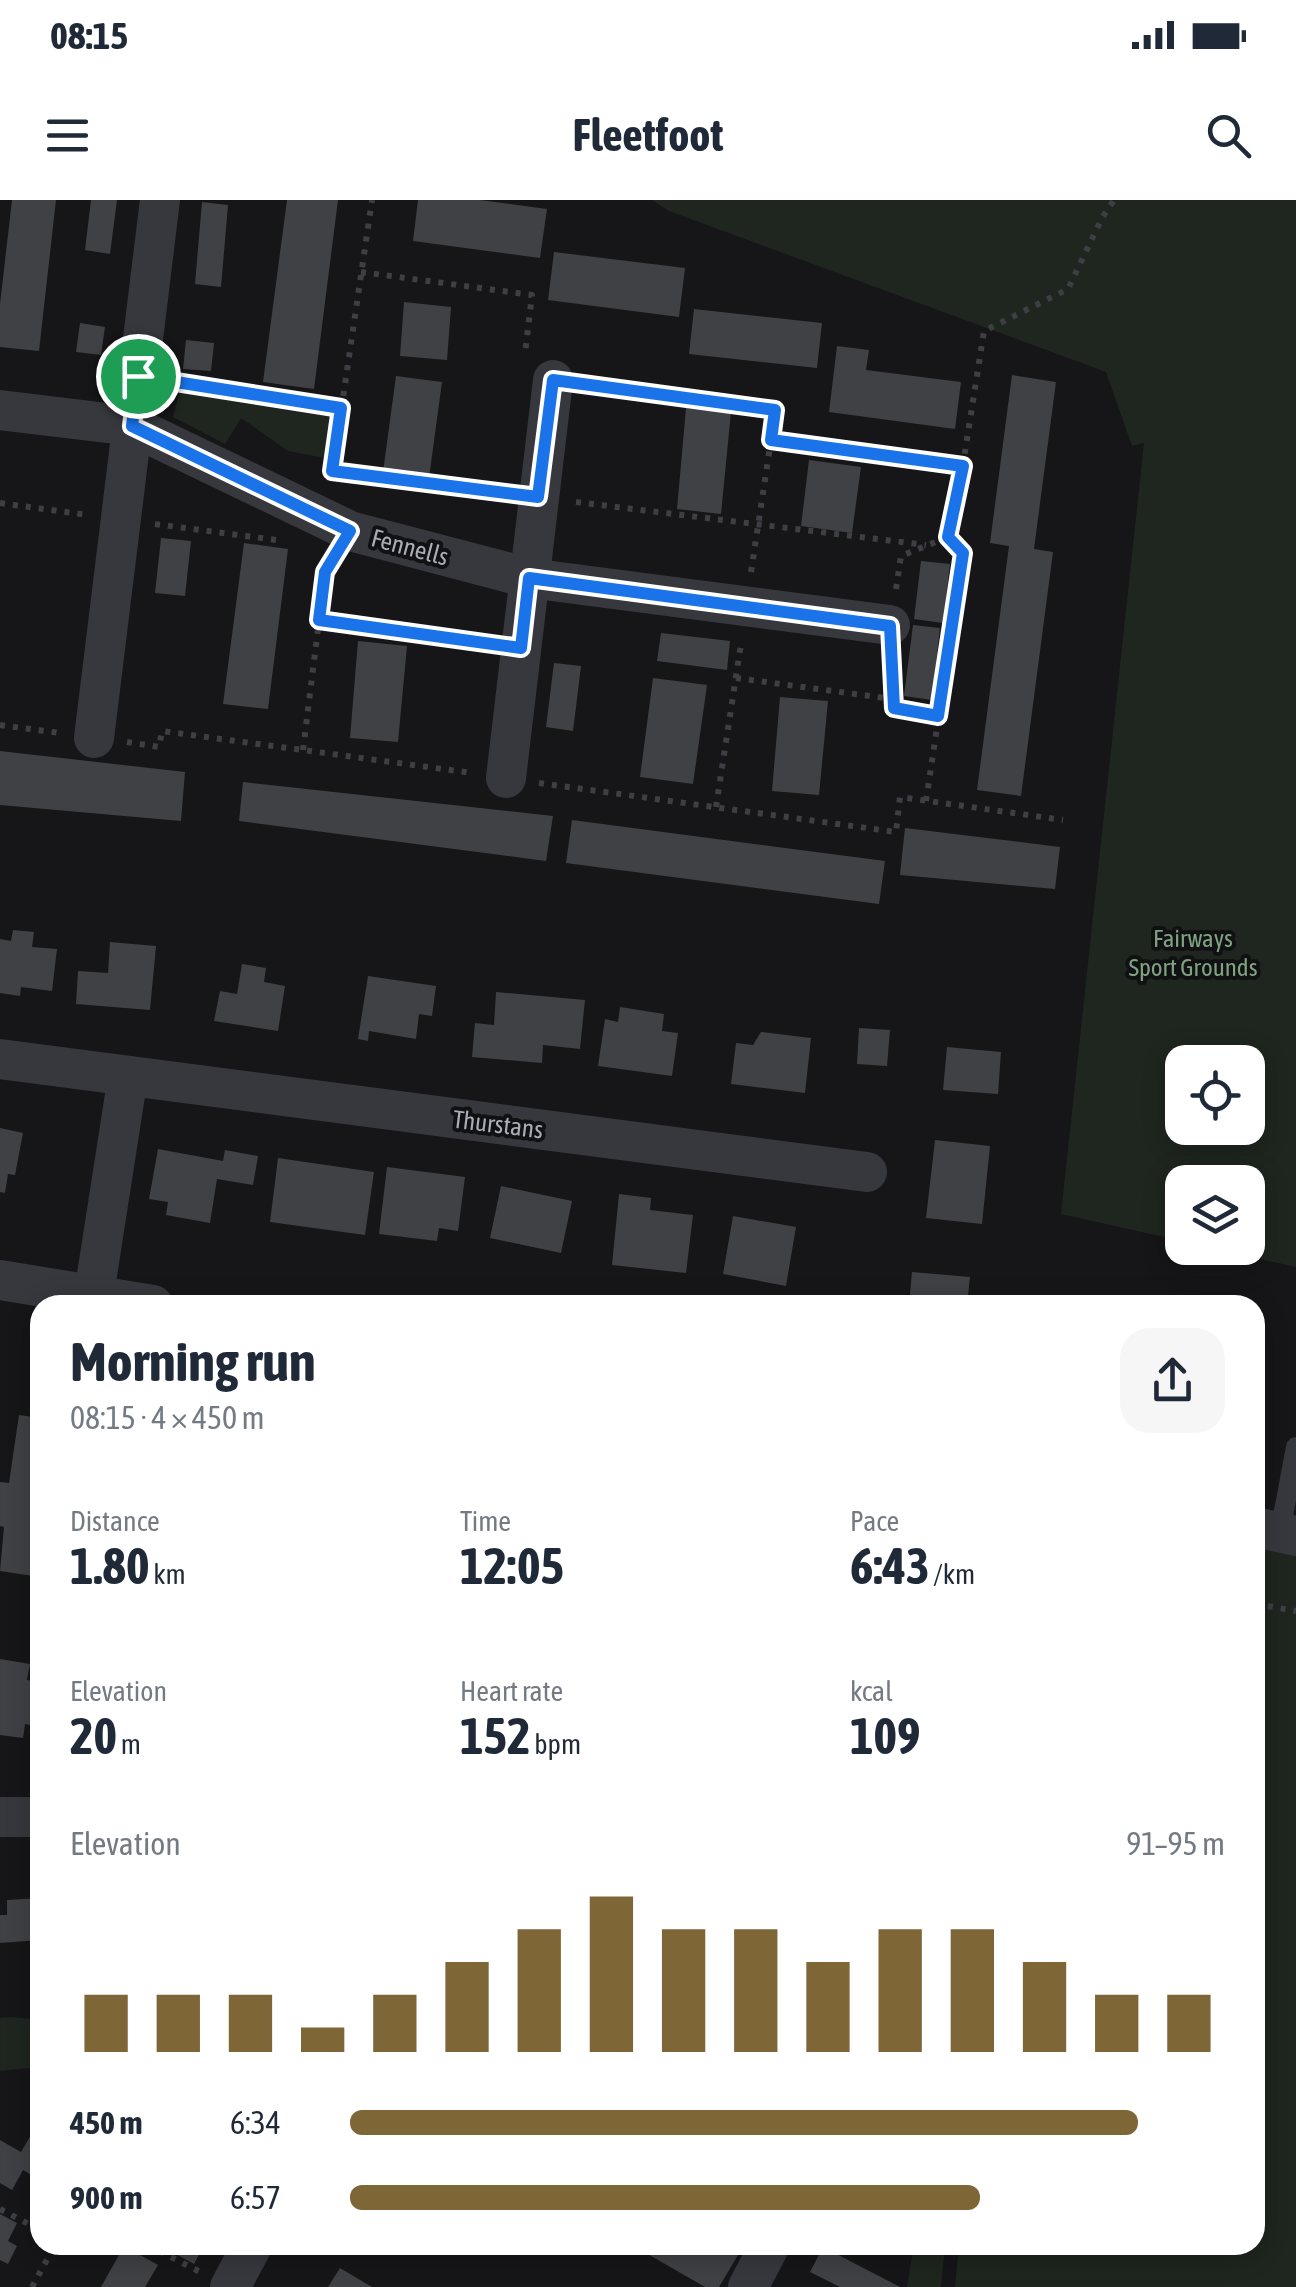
<!DOCTYPE html>
<html lang="en">
<head>
<meta charset="utf-8">
<style>
	body { margin:0; font-family:"Asap Condensed",sans-serif; background:#f6f6f7; color:#1f2937; height:100vh; display:flex; flex-direction:column; font-size:38px; white-space:nowrap }
	* { box-sizing:border-box; margin:0 }
	p { font-size:32px; color:#747a83 }
	.icon { flex:none; width:55px; height:55px; fill:none; stroke:currentColor; stroke-width:2; stroke-linecap:round; stroke-linejoin:round }
	.map { position:relative; flex:1; overflow:hidden }
	.sheet { position:absolute; left:30px; top:1095px; width:1235px; height:960px; display:flex; flex-direction:column; background:#fff; border-radius:30px; box-shadow:0 5px 25px #0003 }
	.sheet>* { flex:none }
	.controls { position:absolute; left:1165px; top:845px; display:grid; gap:20px }
	.controls a { display:grid; place-items:center; width:100px; height:100px; border-radius:20px; background:#fff; box-shadow:0 5px 25px #0003; font-size:50px }
	.pin { position:absolute; display:grid; place-items:center; width:85px; height:85px; color:#fff; margin:-42px; border:5px solid #fff; border-radius:50%; box-shadow:0 2px 10px #0007 }
	.round { display:grid; place-items:center; flex:none; width:105px; height:105px; border-radius:30px; background:#f6f6f7 }
	.head { display:flex; align-items:center; justify-content:space-between; height:170px; padding:0 40px }
	h1 { font-size:55px; font-weight:700; line-height:75px }
	.metrics { display:grid; grid-template-columns:repeat(3,1fr); gap:15px; height:170px; padding:10px 40px }
	.metrics div { display:grid; align-content:center }
	.metrics b { font-size:50px; font-weight:700 }
	.metrics small { font-size:28px; font-weight:400 }
	.metrics p { font-size:28px }
	.chart { height:280px; padding:20px 40px }
	.chart p { display:flex; justify-content:space-between }
	.chart svg { width:100%; height:180px; margin-top:10px; stroke:#7e6636; stroke-width:6 }
	ul { padding:0 40px; list-style:none; font-size:32px }
	li { display:grid; grid-template-columns:160px 120px 1fr; align-items:center; height:75px }
	li i { height:25px; border-radius:12px; background:#7e6636 }
	.status { display:flex; justify-content:space-between; align-items:center; height:70px; padding:0 50px; background:#fff; direction:ltr }
	.status svg { height:28px; fill:currentColor }
	header { display:flex; justify-content:space-between; align-items:center; height:130px; padding:0 40px; background:#fff; font-size:45px; font-weight:700 }
	.map>svg:first-child { display:block }
	.green { fill:#1e261f; fill-rule:evenodd }
	.building { fill:#404145 }
	.lines { fill:none; stroke-linecap:round; stroke-linejoin:round }
	.path { stroke:#3d3f44; stroke-width:6; stroke-dasharray:5 8; stroke-linecap:butt }
	.service { stroke:#37383d; stroke-width:20 }
	.minor { stroke:#37383d; stroke-width:40 }
	.route-casing { stroke:#fff; stroke-width:20 }
	.route { stroke:#1a73e8; stroke-width:12 }
	.labels { text-anchor:middle; dominant-baseline:central; stroke-width:8; stroke-linejoin:round; paint-order:stroke }
	.street-label { font-size:25px; fill:#a8adb8; stroke:#111113 }
	.park-label { font-size:25px; fill:#7fa381; stroke:#111113 }
</style>
</head>
<body>
<div class="status"><b>08:15</b><svg viewBox="0 0 49 12"><path d="M0 12V9h3v3zM5 12V6h3v6zM10 12V3h3v9zM15 12V0h3v12zM26 1h20v11H26zM47 4h2v5h-2z"/></svg></div>
<header><svg class="icon" aria-label="menu" viewBox="0 0 24 24"><path d="M4 6h16M4 12h16M4 18h16"/></svg>Fleetfoot<svg class="icon" aria-label="search" viewBox="0 0 24 24"><circle cx="10" cy="10" r="6"/><path d="M15 15l6 6"/></svg></header>
<div class="map">
<svg width="1296" height="2087" viewBox="0 0 1296 2087">
	<rect width="100%" height="100%" fill="#161618"/>
	<!-- green -->
	<path class="green" d="M652,0h644v1067l-86,-19h38v-66h-66v59l-121,-27 83,-771 -12,3 -26,-74 -437,-161zM1182,862h66v66h-66z
		M180,190l157,22 -7,47 -42,-8 -47,-33 -16,26 -52,-27z
		M1255,1322l41,8v757h-341l4,-42h296z
		M12,1817l28,3v47l-40,4v-53z
		M914,2045h31l-4,42h-34z"/>
	<!-- building -->
	<path class="building" d="M12,0h44l-17,151 -39,-4v-43z
		M91,0h26l-7,54 -25,-4z
		M287,0h51l-24,189 -51,-7z
		M418,0h62l67,9 -7,49 -127,-17z
		M202,2l26,3 -7,82 -26,-3z
		M554,52l131,16 -6,49 -131,-17z
		M404,102l47,5 -4,53 -47,-4z
		M694,109l128,14 -5,45 -128,-14z
		M80,123l25,4 -4,28 -25,-3z
		M186,140l28,3 -3,28 -28,-2z
		M837,146l32,4 -3,20 95,12 -6,47 -126,-17z
		M1012,175l44,7 -22,167 19,3 -32,244 -44,-6 32,-244 -19,-3z
		M396,176l46,6 -13,96 -46,-6z
		M686,208l45,4 -10,102 -44,-5z
		M809,260l52,7 -9,66 -51,-7z
		M161,338l30,3 -6,55 -30,-3z
		M244,343l44,6 -20,160 -45,-5z
		M921,361l29,3 -7,59 -29,-4z
		M913,425l27,3 -8,72 -28,-4z
		M661,433l69,8 -3,29 -70,-9z
		M358,441l49,5 -9,96 -48,-4z
		M554,463l27,3 -8,65 -27,-4z
		M653,478l54,7 -14,99 -53,-7z
		M780,497l48,4 -9,94 -47,-4z
		M0,551l185,21 -4,49 -181,-16z
		M243,582l310,34 -7,45 -307,-40z
		M572,620l313,41 -6,43 -313,-41z
		M905,628l155,19 -5,42 -155,-14z
		M13,730l21,2 -2,15 25,2 -5,42 -31,-4 -1,9 -20,-3v-54l11,2z
		M110,742l46,4 -6,64 -74,-6 2,-33 30,2z
		M242,764l24,4 -2,14 21,4 -7,45 -64,-10 6,-30 17,3z
		M368,776l68,10 -4,30 -13,-2 -3,25 -47,-8 -1,10 -10,-2z
		M496,792l89,8 -5,49 -37,-4 -1,18 -70,-6 3,-34 19,2z
		M620,807l44,7 -2,17 16,2 -6,43 -74,-10 7,-47 13,3z
		M859,828l31,2 -3,36 -30,-2z
		M761,832l50,6 -6,55 -74,-9 5,-41 17,2z
		M947,847l54,5 -3,42 -55,-4z
		M0,928l23,5 -8,42 -7,-1 -3,19 -5,-1z
		M935,940l55,6 -8,78 -56,-6z
		M158,949l65,12 2,-11 33,6 -5,29 -36,-6 -7,44 -44,-8 2,-13 -19,-3z
		M278,958l96,14 -9,63 -95,-13z
		M387,967l78,10 -7,54 -19,-3 -2,13 -58,-7z
		M501,986l71,15 -11,52 -71,-15z
		M619,994l32,4 -1,12 43,5 -7,58 -74,-8z
		M733,1016l63,11 -10,59 -63,-12z
		M912,1072l58,5 -3,28h-58z
		M19,1215l21,3v91l-3,-1 -4,32 7,2v35l-40,-6 4,-44 -4,-1v-44l9,1z
		M0,1459l30,5 -3,16 13,2v45l-15,-3 -2,14 -23,-3z
		M40,1698v42l-40,3v-28h7v-15z
		M31,1935l9,5v40l-17,-10 -11,20 -12,-7v-43l21,12z
		M0,2014l17,9 -9,18 9,5 -9,18 -8,-4z
		M159,2045h45l-10,19z
		M632,2045h99l10,5 -22,37h-14z
		M124,2046l34,19 -13,22h-44z
		M823,2047l77,40h-60l-30,-15z
		M340,2068l32,19h-44z"/>
	<g class="lines">
		<!-- path -->
		<path class="path" d="M361,72l171,23 -7,58
			M174,182l167,26
			M586,184l189,26 -4,30 192,26
			M332,271l172,22
			M332,273l40,-273
			M576,302l350,43
			M0,303l88,12
			M155,324l121,16
			M751,372l20,-132
			M896,389l5,-33 47,-19 10,-41 26,-165 84,-42 34,-71 12,-18
			M319,419l166,23
			M891,461l3,47 44,9
			M736,478l156,21
			M0,525l60,8
			M127,542l32,5 3,-16 310,42
			M303,550l22,-178 6,-10
			M539,583l357,49 4,-35 163,23
			M926,601l37,-248 -15,-16
			M716,607l25,-163
			M1255,1404l41,7
			M0,2009l40,21
			M148,2045l52,27
			M32,2087l23,-42"/>
		<!-- service -->
		<path class="service" d="M1280,1332l16,-85"/>
		<!-- minor -->
		<path class="minor" d="M0,210l132,16 218,105 179,47 361,47
			M94,538l66,-538
			M506,578l47,-398
			M0,859l867,113
			M0,1080l153,25
			M94,1094l34,-218
			M1255,1327l41,9
			M0,1617h40
			M230,2087l22,-41
			M748,2087l22,-42"/>
	</g>
	<g class="lines">
		<defs>
			<path id="route" d="M138,176l203,32 -9,63 206,26 15,-117 222,30 -4,30 192,26 -15,71 15,16 -25,163 -44,-8 -4,-82 -361,-48 -8,70 -202,-28 6,-48 25,-41 -218,-105z"/>
		</defs>
		<!-- route casing -->
		<use href="#route" class="route-casing"/>
		<!-- route -->
		<use href="#route" class="route"/>
	</g>
	<g class="labels">
		<!-- street labels -->
		<g class="street-label">
			<text transform="translate(410 347) rotate(15)">Fennells</text>
			<text transform="translate(498 924) rotate(7)">Thurstans</text>
		</g>
		<!-- park labels -->
		<g class="park-label">
			<text x="1193" y="738">Fairways<tspan x="1193" dy="29">Sport Grounds</tspan></text>
		</g>
	</g>
</svg>
<div class="controls">
<a><svg class="icon" aria-label="locate" viewBox="0 0 24 24"><circle cx="12" cy="12" r="6"/><path d="M12 2v4M12 18v4M2 12h4M18 12h4"/></svg></a>
<a><svg class="icon" aria-label="layers" viewBox="0 0 24 24"><path d="M12 4l9 5-9 5-9-5zM3 14l9 5 9-5"/></svg></a>
</div>
<div class="pin" style="left:138px;top:176px;background:#1e9e55"><svg class="icon" aria-label="arrive" viewBox="0 0 24 24"><path d="M6 21V4h12l-3 4 3 4H6"/></svg></div>
<section class="sheet">
<div class="head"><div><h1>Morning run</h1><p>08:15 · 4 × 450 m</p></div><a class="round"><svg class="icon" aria-label="share" viewBox="0 0 24 24"><path d="M12 15V3M7 8l5-5 5 5M5 13v7h14v-7"/></svg></a></div>
<div class="metrics">
<div><p>Distance</p><b>1.80<small> km</small></b></div>
<div><p>Time</p><b>12:05</b></div>
<div><p>Pace</p><b>6:43<small> /km</small></b></div>
</div>
<div class="metrics">
<div><p>Elevation</p><b>20<small> m</small></b></div>
<div><p>Heart rate</p><b>152<small> bpm</small></b></div>
<div><p>kcal</p><b>109</b></div>
</div>
<div class="chart"><p><span>Elevation</span>91–95 m</p>
<svg viewBox="0 0 160 44" preserveAspectRatio="none"><path d="M5 44V30M15 44V30M25 44V30M35 44V38M45 44V30M55 44V22M65 44V14M75 44V6M85 44V14M95 44V14M105 44V22M115 44V14M125 44V14M135 44V22M145 44V30M155 44V30"/></svg>
</div>
<ul>
<li><b>450 m</b>6:34<i style="width:90%"></i></li>
<li><b>900 m</b>6:57<i style="width:72%"></i></li>
</ul>
</section>
</div>
</body>
</html>
